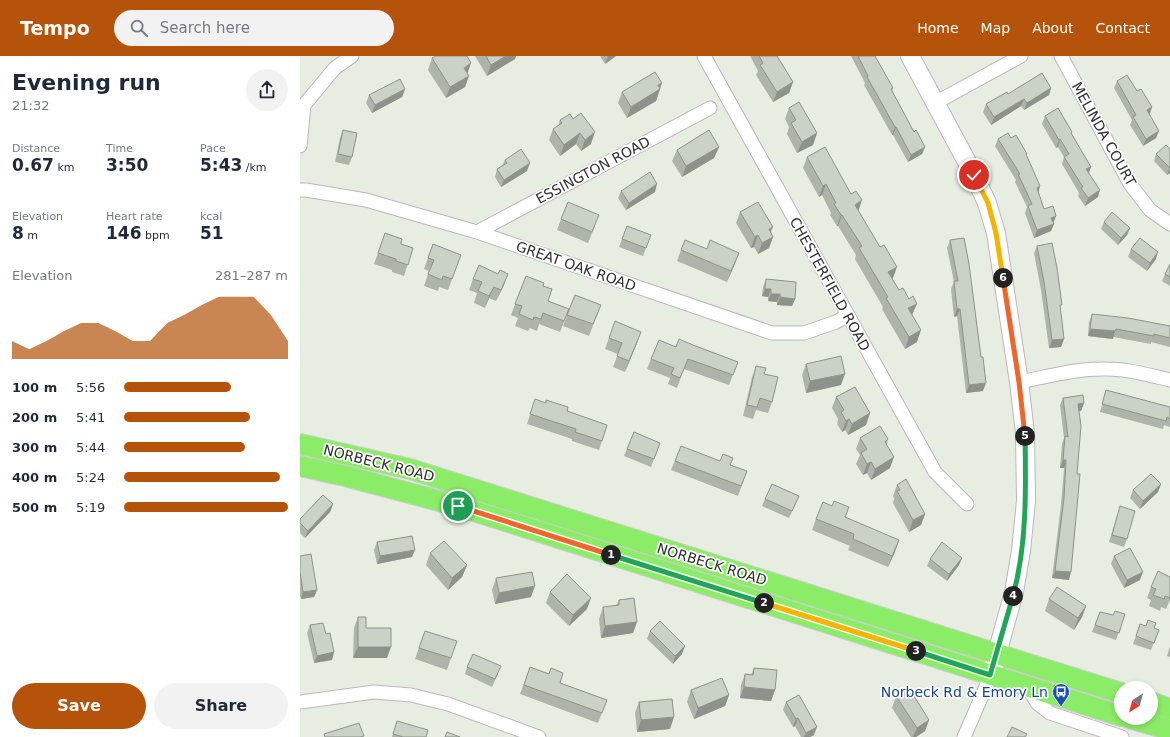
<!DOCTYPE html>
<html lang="en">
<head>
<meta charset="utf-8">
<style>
	body { margin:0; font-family:"DejaVu Sans",sans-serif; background:#f2f2f3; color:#1f2937; height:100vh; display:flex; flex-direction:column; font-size:15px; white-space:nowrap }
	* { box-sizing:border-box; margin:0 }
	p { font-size:13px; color:#747a83 }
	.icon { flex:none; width:22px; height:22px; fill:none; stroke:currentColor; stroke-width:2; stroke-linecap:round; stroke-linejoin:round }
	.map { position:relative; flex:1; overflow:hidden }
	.panel { display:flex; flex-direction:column; background:#fff; width:300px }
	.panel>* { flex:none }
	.needle { width:26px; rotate:216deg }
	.fabs { position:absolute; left:814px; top:625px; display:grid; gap:8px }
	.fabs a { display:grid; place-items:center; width:44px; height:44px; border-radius:50%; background:#fff; box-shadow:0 2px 6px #0003; font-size:20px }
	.pin { position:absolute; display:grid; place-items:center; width:34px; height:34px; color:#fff; margin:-17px; border:2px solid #fff; border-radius:50%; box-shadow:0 1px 4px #0007 }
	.km { position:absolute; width:20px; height:20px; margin:-10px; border-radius:50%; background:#222; color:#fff; font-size:11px; line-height:20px; text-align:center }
	.round { display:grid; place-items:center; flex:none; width:42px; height:42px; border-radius:21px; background:#f2f2f3 }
	.overview { display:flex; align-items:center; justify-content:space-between; height:68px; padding:0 12px }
	h1 { font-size:22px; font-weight:700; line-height:30px }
	.figures { display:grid; grid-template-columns:repeat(3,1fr); gap:6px; height:68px; padding:4px 12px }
	.figures div { display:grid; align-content:center }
	.figures b { font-size:17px; font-weight:700 }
	.figures small { font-size:11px; font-weight:400 }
	.figures p { font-size:11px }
	.chart { height:112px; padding:8px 12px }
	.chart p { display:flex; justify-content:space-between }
	.chart svg { width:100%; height:72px; margin-top:4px; fill:#b45309; opacity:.7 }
	.button { display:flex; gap:8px; margin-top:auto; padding:8px 12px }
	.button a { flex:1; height:46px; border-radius:24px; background:#b45309; color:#fff; font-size:16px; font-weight:700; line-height:46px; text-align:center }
	.button a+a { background:#f2f2f3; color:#1f2937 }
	ul { padding:0 12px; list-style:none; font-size:13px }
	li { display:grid; grid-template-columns:64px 48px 1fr; align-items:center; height:30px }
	li i { height:10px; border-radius:5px; background:#b45309 }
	header { display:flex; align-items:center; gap:24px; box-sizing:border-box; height:56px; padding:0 20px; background:#b45309; color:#fff }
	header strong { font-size:19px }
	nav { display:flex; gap:22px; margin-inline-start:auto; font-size:14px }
	.search { width:280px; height:36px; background:#f2f2f3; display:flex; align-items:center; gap:10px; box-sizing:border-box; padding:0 14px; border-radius:22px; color:#747a83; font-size:15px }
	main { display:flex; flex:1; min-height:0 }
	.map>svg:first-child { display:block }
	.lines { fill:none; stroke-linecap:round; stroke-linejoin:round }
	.street-casing { stroke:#beb4c0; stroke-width:15 }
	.secondary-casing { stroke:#beb4c0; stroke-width:20 }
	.primary-casing { stroke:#cdcdcd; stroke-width:22 }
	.street { stroke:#fff; stroke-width:13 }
	.secondary { stroke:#fff; stroke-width:18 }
	.primary { stroke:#8bed67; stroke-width:20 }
	.wall { fill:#aeb4aa }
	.shaded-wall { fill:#8d928b }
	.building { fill:#cad1c6; stroke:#8d928b }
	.split-1-casing { stroke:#fff; stroke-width:8 }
	.split-2-casing { stroke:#fff; stroke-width:8 }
	.split-3-casing { stroke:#fff; stroke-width:8 }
	.split-4-casing { stroke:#fff; stroke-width:8 }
	.split-5-casing { stroke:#fff; stroke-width:8 }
	.split-6-casing { stroke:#fff; stroke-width:8 }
	.split-7-casing { stroke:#fff; stroke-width:8 }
	.split-1 { stroke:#f0652b; stroke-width:5 }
	.split-2 { stroke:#22a559; stroke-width:5 }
	.split-3 { stroke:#f5b400; stroke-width:5 }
	.split-4 { stroke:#22a559; stroke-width:5 }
	.split-5 { stroke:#22a559; stroke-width:5 }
	.split-6 { stroke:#f0652b; stroke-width:5 }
	.split-7 { stroke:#f5b400; stroke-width:5 }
	.labels { text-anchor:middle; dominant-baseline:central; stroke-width:3.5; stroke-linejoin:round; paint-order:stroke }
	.street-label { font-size:14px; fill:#2e2e2e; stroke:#fff }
	.transit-label { font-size:14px; fill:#164399; stroke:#fff; text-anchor:end }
</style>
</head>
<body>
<header>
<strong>Tempo</strong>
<div class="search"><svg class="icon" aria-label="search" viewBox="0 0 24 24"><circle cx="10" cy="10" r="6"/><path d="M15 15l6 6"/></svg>Search here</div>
<nav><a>Home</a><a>Map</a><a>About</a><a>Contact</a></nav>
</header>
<main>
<section class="panel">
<div class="overview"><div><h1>Evening run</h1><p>21:32</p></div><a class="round"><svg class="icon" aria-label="share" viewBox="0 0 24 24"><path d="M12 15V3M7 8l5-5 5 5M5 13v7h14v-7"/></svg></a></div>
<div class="figures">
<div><p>Distance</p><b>0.67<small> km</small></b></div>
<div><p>Time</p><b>3:50</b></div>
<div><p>Pace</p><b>5:43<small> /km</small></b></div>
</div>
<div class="figures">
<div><p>Elevation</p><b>8<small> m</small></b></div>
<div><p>Heart rate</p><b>146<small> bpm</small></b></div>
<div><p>kcal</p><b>51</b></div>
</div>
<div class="chart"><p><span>Elevation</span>281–287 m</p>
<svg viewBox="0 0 160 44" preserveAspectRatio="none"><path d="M0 44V33L10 38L20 33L30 27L40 22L50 22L60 27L70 33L80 33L90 22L100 17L110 11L120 6L130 6L140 6L150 17L160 33V44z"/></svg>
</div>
<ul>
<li><b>100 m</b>5:56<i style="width:65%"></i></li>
<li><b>200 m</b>5:41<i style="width:77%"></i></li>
<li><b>300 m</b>5:44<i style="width:74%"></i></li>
<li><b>400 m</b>5:24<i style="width:95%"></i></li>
<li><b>500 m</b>5:19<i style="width:100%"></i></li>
</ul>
<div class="button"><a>Save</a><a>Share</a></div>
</section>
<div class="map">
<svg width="870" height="681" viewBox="0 0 870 681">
	<rect width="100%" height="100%" fill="#e7eee1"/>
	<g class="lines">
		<defs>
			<path id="street" d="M404,0l231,416 32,32
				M761,0l69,128 20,26 20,14
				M635,47l86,-47
				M0,90l4,-41 31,-37 17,-12
				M0,134h6l60,10 111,32 295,101h32l32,-11 12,-7
				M177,176l233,-124
				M719,326c28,-5 58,-14 88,-13 21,0 42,6 63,11
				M727,630l10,17 13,10 72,24
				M0,646l74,-10 37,3 37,9 91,33
				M664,681l27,-62"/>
			<path id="secondary" d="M610,0l64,119 13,28 9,30 23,149 6,51 1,68 -5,50 -7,41 -23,83"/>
			<path id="primary" d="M0,388l110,25 711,224
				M0,410l45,10 113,30 663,210
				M851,646l19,7
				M829,662l41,12"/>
		</defs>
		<!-- street casing -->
		<use href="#street" class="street-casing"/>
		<!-- secondary casing -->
		<use href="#secondary" class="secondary-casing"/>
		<!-- primary casing -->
		<use href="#primary" class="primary-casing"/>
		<!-- street -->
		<use href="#street" class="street"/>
		<!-- secondary -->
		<use href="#secondary" class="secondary"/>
		<!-- primary -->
		<use href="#primary" class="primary"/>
	</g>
	<!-- wall -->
	<path class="wall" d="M175,0h41l-1,3 -28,17z
		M300,0h16l-11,8z
		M450,0h27l16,26 -4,11 -16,9 -17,-27 2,-4z
		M551,0h24l18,32 -1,3 22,41 11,15 -3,7 -14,8 -15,-27h-1l-28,-50 1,-2z
		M132,2l36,15 -3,14 -19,11 -18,-28z
		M817,25l20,10 15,16 -2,7 6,24 -13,8 -13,-21 2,-5 -18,-32z
		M362,27l-6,18 -29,17 -9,-15 4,-11z
		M751,32l-2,7 -25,15 -3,-4 -30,19 -8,-13 3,-8 22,-10z
		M105,33l-3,8 -30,16 -6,-10 3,-8z
		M489,52l28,25 -4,12 -16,8 -10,-19 2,-7 -4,-8z
		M270,58l21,30 -10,7 -5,-7 -16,12 -11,-16 4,-11 5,-3 2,-6z
		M745,60l27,18 19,33 -2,6 9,24 -13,9 -7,-10 1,-3 -17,-29 2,-7 -6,-10 -2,1 -14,-24z
		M43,74l9,27 -3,8 -14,-3 5,-24z
		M711,82l15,18 18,53 10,14 -3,8 -17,7 -9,-25 2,-6 -12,-25 1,-2 -21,-34 3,-7z
		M419,91l-5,11 -32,19 -10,-16 5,-11z
		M870,93v24l-3,2 -13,-14 2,-7z
		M507,101l51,54 35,67 -1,1 20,36 5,27 -12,7 -23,-40 1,-2 -28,-48 1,-4 -18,-29h-1l-7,-11 1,-2 -9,-18 -3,2 -16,-29z
		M205,104l22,11 -26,16 -6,-10 2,-8 5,-3z
		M321,135l34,1 -29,18 -8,-12z
		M440,156l31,20 2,5 -4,11 -11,6 -4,-7 -3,1 -15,-25z
		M261,163l34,7 -7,17 -31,-13z
		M804,166l26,6 -3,7 -9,10 -17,-16z
		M327,170l24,9 -8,21 -24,-9z
		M85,177l16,11 12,4 -9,28 -12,-4v-2l-18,-6z
		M650,184l33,151 -17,2 -9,-77 -3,1 -3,-28 3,-7 -7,-34z
		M133,188l28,11 -13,35 -9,-3 -1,4 -14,-5 5,-15 -5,-2z
		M737,190l23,62 4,31 -3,8 -12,1 -8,-58 -7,-37z
		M407,193l32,4 -12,29 -50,-21 4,-11z
		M831,193l25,10 -9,12 -19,-14z
		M870,208v22l-8,-5 3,-7z
		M226,220l17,10 5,15 21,8 -9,23 -21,-8 -2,7 -7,-3 -2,3 -13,-5 3,-8 -7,-3z
		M173,223l31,6 -8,16 -7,-3 -4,10 -11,-5 3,-10 -8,-3z
		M466,223l29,20 -3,7 -15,-1v-3l-9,-1v-4l-6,-1 1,-9z
		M275,239l26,10 -12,31 -26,-10z
		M792,258l77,12 1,-1v22l-19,-5v2l-38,-7v2l-25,-3 1,-14z
		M309,282l28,5 -12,29 -12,-5 5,-13 -13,-5z
		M393,289l45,17 -9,23 -45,-16 -7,19 -9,-4 2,-6 -23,-9 4,-10 25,-12z
		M506,308l35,21 -35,8 -4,-18z
		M456,310l8,8 8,28 -4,11 -12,-3 -3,9 -10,-3 9,-39z
		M806,334l64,17v20l-6,-2 -1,4 -63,-17z
		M536,341l34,16 -4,12 -18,10 -3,-5 -3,2 -5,-8 1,-5 -6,-11z
		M763,342l21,5 -3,8h-2l-10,169 -17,-2 9,-73 3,-37h-4l2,-24 2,-6 -4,-33z
		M235,343l32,12 40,14 -8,25 -27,-9v-2l-45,-15z
		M334,376l26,11 -9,24 -27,-11z
		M560,382l28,1 -1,5 3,24 -19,12 -4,-7 -4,2 -7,-11 4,-9 -4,-6z
		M381,390l66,25 -9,25 -67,-26z
		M861,428l-3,8 -18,17 -10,-11 3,-8z
		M597,429l28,29 -4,11 -12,7 -16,-29 1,-4 -1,-3z
		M499,440l-10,22 -27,-12 3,-7z
		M33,448l-3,8 -25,26 -5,-5v-14z
		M820,450l7,33 -3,8 -15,-5z
		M545,461l50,35 -7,15 -40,-17 2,-4 -38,-16 4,-11z
		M77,486l35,15 -35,7 -3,-14z
		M130,497l37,12 -5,12 -14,13 -22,-25z
		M0,500l17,34 -3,7 -13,2 -1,-3z
		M814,500l26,24 -16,8 -13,-24z
		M662,502l-3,7 -12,16 -20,-15 3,-7z
		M870,521v23l-4,9 -5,-2 -1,4 -11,-5 2,-6 -4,-2 4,-11z
		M196,522l35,19 -36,7 -3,-14z
		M250,536l37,17 -18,17 -23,-23z
		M749,543l37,7 -4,11 -8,13 -29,-19z
		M319,544l18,22 -4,11 -32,5 -2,-19 4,-12 13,-1z
		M800,556l13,3 12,-1 -9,26 -24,-8z
		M58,561l8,11 21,30h-34l1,-30z
		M840,568l19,6 -8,20 -18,-6z
		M10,569l16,9 8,18 -2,8 -18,3 -7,-30z
		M125,575l26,27 -4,12 -32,-11z
		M350,575l32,23 -9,10 -26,-25z
		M870,590v11l-3,-1z
		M167,611l31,7 -6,13 -27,-13z
		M230,611l30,16 47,17 -9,23 -78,-29z
		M454,612l21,22 -4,11 -31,-3 1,-13 4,-11 6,1z
		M391,634l38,5 -4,11 -31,13 -7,-17z
		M596,640l33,24 -4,11 -9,6h-5l-19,-29z
		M339,646l31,27 -33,3 -2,-19z
		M486,646l28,33 -4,2h-9l-6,-11 -2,1 -10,-17z
		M97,665l29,16h-34z"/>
	<!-- shaded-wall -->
	<path class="shaded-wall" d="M206,0h10l-1,3 -28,17 4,-11z
		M308,0h8l-11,8z
		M171,7l-4,12 -3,-7z
		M169,20l-4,11 -19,11 4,-11z
		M493,26l-4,11 -16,9 4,-10z
		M362,27l-3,7 1,-1 -4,12 -29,17 4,-11 27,-22z
		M751,32l-2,7 -25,15 3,-7z
		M105,33l-3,8 -30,16 3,-8z
		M724,43l-3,7 -30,19 3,-8z
		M852,51l-3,8 -2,-5z
		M595,71h1l-3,8h-1z
		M859,75l-3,7 -13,8 3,-7z
		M295,76l-4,12 -10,7 4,-11z
		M280,77l-4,11 -16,12 4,-11z
		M517,77l-4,12 -16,8 5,-11z
		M760,83l-2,8 -2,1 3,-8z
		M419,91l-5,11 -32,19 4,-11z
		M625,91l-3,7 -14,8 3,-7z
		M230,107l-3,8 -26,16 3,-7z
		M791,111l-3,7 -2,-5z
		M870,112v5l-3,2z
		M357,128l-2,8 -29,18 3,-7z
		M526,128l-4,11 -3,2 4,-11z
		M740,130l-2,8 -1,-6z
		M800,134l-2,7 -13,9 3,-8z
		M562,144l-4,12 -3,-7z
		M541,159h1l-4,11h-1z
		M756,160l-3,8 -2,-6z
		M754,168l-3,7 -17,7 3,-8z
		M473,171l-5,11 1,-9z
		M830,172l-3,7 -9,10 3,-7z
		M458,179l-4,12 -3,1 4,-11z
		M473,181l-4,11 -11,6 4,-11z
		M858,196l-2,7 -9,12 3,-8z
		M439,197l-4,11 -8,18 4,-11z
		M597,211l-4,11 -9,5 4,-11z
		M208,218l-4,11 -8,16 5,-11z
		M194,231l-5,11 -4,10 4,-12z
		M465,233h6l-3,8 -6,-1z
		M471,238h9l-3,8 -9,-1z
		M480,241l15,2 -3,7 -15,-1z
		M617,248l-5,11 -4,-7z
		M657,253h3l-3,7 -3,1z
		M790,273l25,2 -2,8 -25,-3z
		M621,274l-4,12 -12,7 4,-12z
		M341,276l-4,11 -12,29 4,-11z
		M764,283l-3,8 -12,1 3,-8z
		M545,318l-4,11 -35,8 4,-12z
		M686,327l-3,8 -17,2 3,-8z
		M784,347l-3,8 -6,1 3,-8z
		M570,357l-4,12 -18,10 4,-11z
		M549,363l-4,11 -3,2 4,-11z
		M594,401l-4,11 -19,12 4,-11z
		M763,404h3l-2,8h-4z
		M571,406l-4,11 -4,2 4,-11z
		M861,428l-3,8 -18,17 3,-8z
		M33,448l-3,8 -25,26 3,-7z
		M625,458l-4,11 -12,7 4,-12z
		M599,484l-4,12 -7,15 4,-11z
		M115,494l-3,7 -35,7 3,-8z
		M662,502l-3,7 -12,16 2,-7z
		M167,509l-5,12 -14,13 4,-12z
		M755,515l16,1 -2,8 -17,-2z
		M843,516l-3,8 -16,8 3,-8z
		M235,530l-4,11 -36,7 4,-11z
		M17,534l-3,7 -13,2 2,-7z
		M291,542l-4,11 -18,17 4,-11z
		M786,550l-4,11 -8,13 4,-12z
		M337,566l-4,11 -32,5 4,-12z
		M385,590l-3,8 -9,10 2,-8z
		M58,591h33l-4,11h-34z
		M34,596l-2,8 -18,3 3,-7z
		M444,631l31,3 -4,11 -31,-3z
		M429,639l-4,11 -31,13 4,-11z
		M374,661l-4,12 -33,3 4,-12z
		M498,662l-3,8 -2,1 3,-8z
		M629,664l-4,11 -9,6h-3l4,-9z
		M517,671l-3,8 -4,2h-6l2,-4z"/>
	<!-- building -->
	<path class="building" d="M136,0h31l4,7 -7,5 5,8 -19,11 -18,-29z
		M186,0h20l-15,9z
		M459,0h18l16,26 -16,10 -17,-27 3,-2z
		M558,0h17l18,32 -2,1 23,43 2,-2 9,17 -14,8 -15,-28h-1l-28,-50 1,-1z
		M355,16l7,11 -4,2 2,4 -29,18 -9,-15z
		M742,17l9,15 -24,15 -3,-4 -30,18 -8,-13 21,-12 1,2z
		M827,19l10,16 4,-2 11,18 -5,3 12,21 -13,8 -13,-22 3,-2 -19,-34z
		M100,23l5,10 -30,16 -6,-10z
		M499,46l18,31 -15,9 -11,-19 5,-3 -7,-12z
		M758,52l14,24 -1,1 20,34 -5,2 14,21 -12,8 -7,-10 2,-1 -19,-30 5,-3 -9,-15 -1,1 -14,-24z
		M281,57l14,19 -10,8 -5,-7 -16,12 -11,-16 9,-6 -2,-3 10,-6 3,5z
		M43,74l14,3 -5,24 -14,-3z
		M409,74l10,17 -33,19 -9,-16z
		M708,77l3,5 5,-3 11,19h-1l14,32 -3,2 7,21 9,-3 3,10 -5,2 3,6 -17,6 -9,-24 4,-2 -14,-30h2l-22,-35z
		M866,89l4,4v19l-14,-14z
		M525,91l26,47 5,-3 6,9 -7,5 25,42 4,-2 13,22 -9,5 11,18 4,-2 6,11 4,-3 4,8 -9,4 13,22 -12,7 -23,-39 2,-1 -29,-49 3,-2 -20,-31h-1l-7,-11 2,-1 -10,-19 -3,2 -16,-29z
		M221,93l9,14 -26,17 -7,-11 10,-6 -2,-3z
		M350,116l7,12 -28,19 -8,-12z
		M268,146l31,13 -7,17 -31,-13z
		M458,146l15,25 -4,2 4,8 -11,6 -4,-8 -3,2 -15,-25z
		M812,156l18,16 -9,10 -17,-16z
		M327,170l24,9 -5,13 -24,-9z
		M85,177l17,6 -1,5 12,4 -5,17 -12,-4v-2l-18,-6z
		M664,182l5,26 12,93h2l3,26 -17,2 -9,-76h-3l-3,-28h4l-8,-41z
		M840,182l18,14 -8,11 -19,-14z
		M385,184l22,9 3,-9 29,13 -8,18 -50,-21z
		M752,187l5,25 5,37h-2l4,34 -12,1 -8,-58 -7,-36z
		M133,188l28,11 -9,24 -9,-3 -1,4 -14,-6 6,-14 -6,-2z
		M870,208v13l-5,-3z
		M179,209l19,9 2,-4 8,4 -7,16 -7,-3 -5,9 -11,-5 4,-9 -9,-3z
		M226,220l18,7 -1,3 9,3 -4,12 21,8 -5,12 -21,-8 -2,6 -7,-2 -1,3 -14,-6 3,-8 -7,-2z
		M466,223l30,3 -1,17 -15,-2v-3h-9v-5h-6z
		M275,239l26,10 -8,19 -26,-9z
		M792,258l36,4 42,8v-1v13l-16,-4v2l-38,-7 -1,2 -25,-2z
		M315,265l26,11 -12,29 -12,-5 5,-13 -13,-5z
		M379,283l14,6 45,17 -5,13 -45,-16 -8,19 -9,-4 3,-6 -23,-9 8,-19 17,7z
		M541,300l4,18 -35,7 -4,-17z
		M456,310l10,2 -2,6 14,3 -6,25 -12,-4 -3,9 -10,-2z
		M555,331l15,26 -18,11 -3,-5 -3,2 -5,-9 3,-2 -8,-13z
		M806,334l64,17v12l-3,-2 -1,4 -64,-17z
		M783,339l1,8 -6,1 3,22 -4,48h3l-9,98 -16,-1 9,-73 2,-38h-3l2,-24 3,1 -5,-39z
		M235,343l11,4v-3l22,7 -1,4 40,14 -5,16 -27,-9 1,-3 -46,-15z
		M580,370l8,13 -3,3 9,15 -19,12 -4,-7 -4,2 -6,-11 6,-4 -7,-11z
		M334,376l26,11 -6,16 -27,-10z
		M381,390l39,15 3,-7 10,4 -3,7 17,6 -6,15 -66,-25z
		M851,418l10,10 -18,17 -10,-11z
		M606,423l19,35 -12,6 -16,-29 3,-1 -3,-5z
		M472,428l27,12 -7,15 -27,-12z
		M23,439l10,9 -25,27 -8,-8v-4z
		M534,445l15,6 -4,10 54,23 -7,16 -39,-17 1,-5 -38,-15 7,-17 9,4z
		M820,450l15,5 -8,28 -15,-4z
		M112,480l3,14 -35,6 -3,-14z
		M144,485l23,24 -15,13 -22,-25z
		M642,486l20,16 -13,16 -19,-15z
		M830,492l13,24 -16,8 -13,-24z
		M11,498l6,36 -14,2 -3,-20v-16z
		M858,515l12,6v21l-5,-2 -1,3 -11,-4 3,-6 -5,-2z
		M232,516l3,14 -36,7 -3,-15z
		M267,518l24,24 -18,17 -23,-23z
		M757,531l29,19 -8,12 -29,-19z
		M334,542l3,24 -32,4 -2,-19 16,-2v-5z
		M815,555l10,3 -6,19 -24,-8 5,-13 13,3z
		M58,561h8v11h25v19h-33z
		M848,564l8,3 -2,5 5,2 -5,13 -18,-7 4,-12 6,2z
		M360,565l25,25 -10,10 -25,-25z
		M23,567l3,11 4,-1 4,19 -17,4 -7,-31z
		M125,575l32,10 -6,17 -32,-10z
		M173,598l28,12 -6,13 -28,-12z
		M230,611l19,7 2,-6 12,5 -3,10 47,17 -5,13 -78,-28z
		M454,612l23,2 -2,20 -31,-3 1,-13 8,1z
		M422,622l7,17 -31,13 -7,-18z
		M609,632l20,32 -12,8 -21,-32z
		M499,639l18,32 -11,6 -8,-15 -2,1 -10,-17z
		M372,643l2,18 -33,3 -2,-18z
		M97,665l31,9 -2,7h-23l-10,-3z
		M59,667l5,13 -4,1h-35l-1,-3z
		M712,671l15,7 -2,3h-18z
		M147,676l13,5h-15z"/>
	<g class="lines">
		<defs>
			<path id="split-1" d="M158,450l153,49"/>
			<path id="split-2" d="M311,499l153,48"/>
			<path id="split-3" d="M464,547l152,48"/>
			<path id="split-4" d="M616,595l74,24 23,-79"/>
			<path id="split-5" d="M713,540c14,-51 13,-108 12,-160"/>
			<path id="split-6" d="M703,222l16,104 6,54"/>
			<path id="split-7" d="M674,119l14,28 8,30 7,45"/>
		</defs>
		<!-- split-1 casing -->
		<use href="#split-1" class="split-1-casing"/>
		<!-- split-2 casing -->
		<use href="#split-2" class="split-2-casing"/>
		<!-- split-3 casing -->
		<use href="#split-3" class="split-3-casing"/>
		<!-- split-4 casing -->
		<use href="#split-4" class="split-4-casing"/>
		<!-- split-5 casing -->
		<use href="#split-5" class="split-5-casing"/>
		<!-- split-6 casing -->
		<use href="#split-6" class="split-6-casing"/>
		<!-- split-7 casing -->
		<use href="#split-7" class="split-7-casing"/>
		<!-- split-1 -->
		<use href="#split-1" class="split-1"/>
		<!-- split-2 -->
		<use href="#split-2" class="split-2"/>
		<!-- split-3 -->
		<use href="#split-3" class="split-3"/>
		<!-- split-4 -->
		<use href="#split-4" class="split-4"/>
		<!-- split-5 -->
		<use href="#split-5" class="split-5"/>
		<!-- split-6 -->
		<use href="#split-6" class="split-6"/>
		<!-- split-7 -->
		<use href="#split-7" class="split-7"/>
	</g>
	<!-- icons -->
	<defs>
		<symbol id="bus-pin" viewBox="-11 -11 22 30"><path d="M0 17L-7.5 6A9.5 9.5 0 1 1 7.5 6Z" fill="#1a4fb4" stroke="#fff"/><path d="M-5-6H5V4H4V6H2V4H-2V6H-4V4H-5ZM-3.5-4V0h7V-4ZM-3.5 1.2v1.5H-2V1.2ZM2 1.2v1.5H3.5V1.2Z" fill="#fff"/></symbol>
	</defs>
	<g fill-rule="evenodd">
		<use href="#bus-pin" x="751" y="626" width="20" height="27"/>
	</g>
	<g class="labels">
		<!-- street labels -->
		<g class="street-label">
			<text transform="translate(804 78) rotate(61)">MELINDA COURT</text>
			<text transform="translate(293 114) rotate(-28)">ESSINGTON ROAD</text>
			<text transform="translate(276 210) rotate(19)">GREAT OAK ROAD</text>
			<text transform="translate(530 228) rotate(61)">CHESTERFIELD ROAD</text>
			<text transform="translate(79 407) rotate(14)">NORBECK ROAD</text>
			<text transform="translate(412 508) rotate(17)">NORBECK ROAD</text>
		</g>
		<!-- transit labels -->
		<g class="transit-label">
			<text x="748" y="636">Norbeck Rd &amp; Emory Ln</text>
		</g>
	</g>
</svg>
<div class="fabs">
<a><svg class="needle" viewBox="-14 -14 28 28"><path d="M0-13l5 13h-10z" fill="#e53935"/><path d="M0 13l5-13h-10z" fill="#747a83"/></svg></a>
</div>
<div class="pin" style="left:158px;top:450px;background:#1e9e55"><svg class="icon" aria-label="arrive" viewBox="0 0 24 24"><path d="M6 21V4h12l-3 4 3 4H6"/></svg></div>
<div class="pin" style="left:674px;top:119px;background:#d93025"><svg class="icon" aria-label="check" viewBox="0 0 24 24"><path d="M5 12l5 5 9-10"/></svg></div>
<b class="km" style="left:311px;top:499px">1</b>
<b class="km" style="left:464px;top:547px">2</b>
<b class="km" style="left:616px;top:595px">3</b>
<b class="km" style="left:713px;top:540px">4</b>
<b class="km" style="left:725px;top:380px">5</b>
<b class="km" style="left:703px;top:222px">6</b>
</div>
</main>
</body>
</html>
